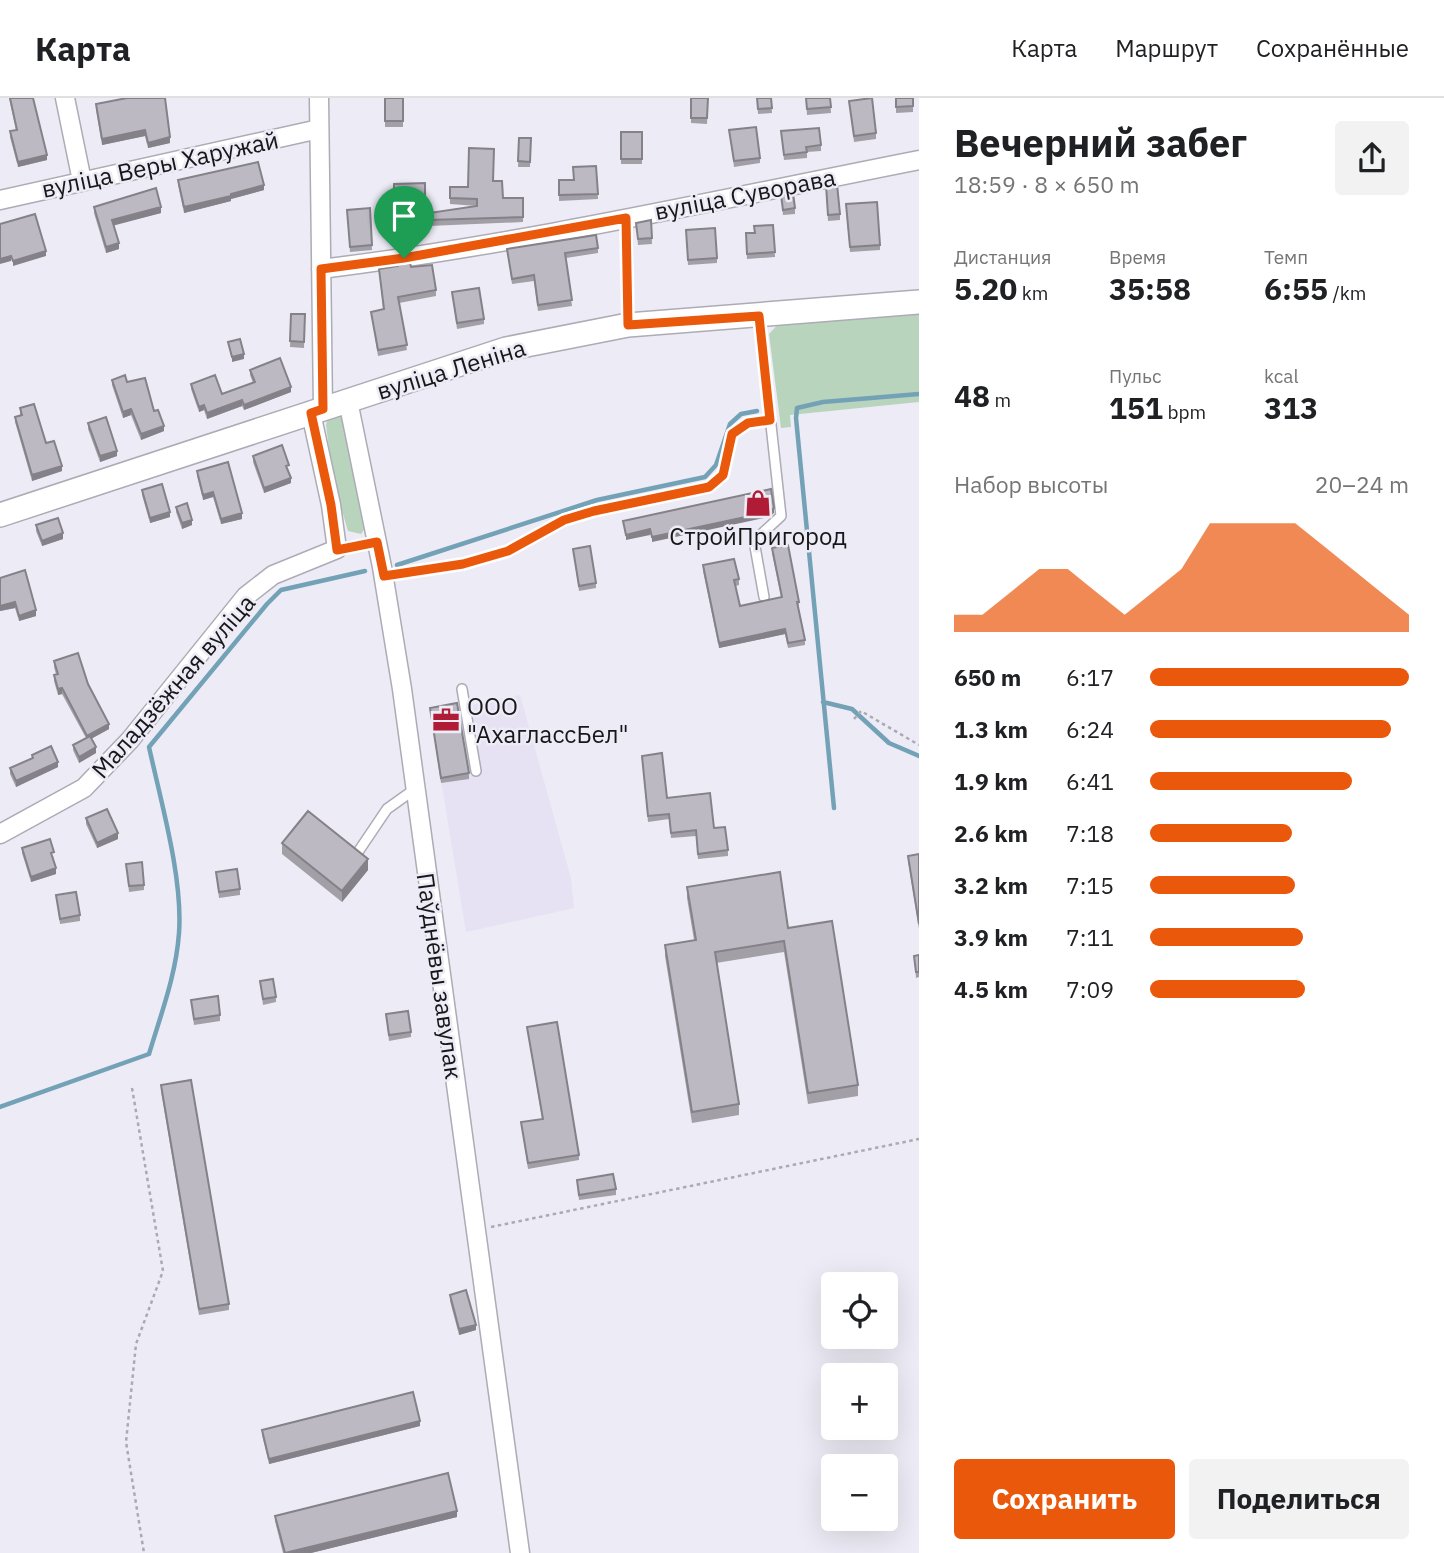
<!DOCTYPE html>
<html lang="ru">
<head>
<meta charset="utf-8">
<style>
	body { margin:0; font-family:"IBM Plex Sans",sans-serif; background:#f2f2f2; color:#202124; height:100vh; display:flex; flex-direction:column; font-size:26px; white-space:nowrap }
	* { box-sizing:border-box; margin:0 }
	p { font-size:23px; color:#757577 }
	.icon { flex:none; width:38px; height:38px; fill:none; stroke:currentColor; stroke-width:2; stroke-linecap:round; stroke-linejoin:round }
	.map { position:relative; flex:1; overflow:hidden }
	.sheet { display:flex; flex-direction:column; background:#fff; width:525px }
	.sheet>* { flex:none }
	.controls { position:absolute; left:821px; top:1174px; display:grid; gap:14px }
	.controls a { display:grid; place-items:center; width:77px; height:77px; border-radius:7px; background:#fff; box-shadow:0 7px 28px #0002; font-size:35px }
	.pin { position:absolute; display:grid; place-items:center; width:60px; height:60px; color:#fff; margin:-72px -30px; border-radius:50% 50% 50% 0; rotate:-45deg; box-shadow:0 0 7px #0007 }
	.pin .icon { rotate:45deg }
	.round { display:grid; place-items:center; flex:none; width:74px; height:74px; border-radius:7px; background:#f2f2f2 }
	.overview { display:flex; align-items:center; justify-content:space-between; height:119px; padding:0 35px }
	h1 { font-size:38px; font-weight:700; line-height:52px }
	.figures { display:grid; grid-template-columns:repeat(3,1fr); gap:10px; height:119px; padding:7px 35px }
	.figures div { display:grid; align-content:center }
	.figures b { font-size:30px; font-weight:700 }
	.figures small { font-size:19px; font-weight:400 }
	.figures p { font-size:19px }
	.chart { height:196px; padding:14px 35px }
	.chart p { display:flex; justify-content:space-between }
	.chart svg { width:100%; height:126px; margin-top:7px; fill:#ea580c; opacity:.7 }
	.button { display:flex; gap:14px; margin-top:auto; padding:14px 35px }
	.button a { flex:1; height:80px; border-radius:7px; background:#ea580c; color:#fff; font-size:28px; font-weight:700; line-height:80px; text-align:center }
	.button a+a { background:#f2f2f2; color:#202124 }
	ul { padding:0 35px; list-style:none; font-size:23px }
	li { display:grid; grid-template-columns:112px 84px 1fr; align-items:center; height:52px }
	li i { height:18px; border-radius:9px; background:#ea580c }
	header { display:flex; align-items:center; gap:42px; box-sizing:border-box; height:98px; padding:0 35px; background:#fff; border-bottom:2px solid #e0e0e0 }
	header strong { font-size:33px }
	nav { display:flex; gap:38px; margin-inline-start:auto; font-size:24px }
	main { display:flex; flex:1; min-height:0 }
	.map>svg:first-child { display:block }
	.built { fill:#e6e2f4 }
	.green { fill:#b9d4bc }
	.lines { fill:none; stroke-linecap:round; stroke-linejoin:round }
	.stream { stroke:#73a2b7; stroke-width:4.5 }
	.service-casing { stroke:#adabb5; stroke-width:12 }
	.minor-casing { stroke:#adabb5; stroke-width:21 }
	.tertiary-casing { stroke:#adabb5; stroke-width:26 }
	.path { stroke:#aba9b1; stroke-width:2.5; stroke-dasharray:3.5 3.5; stroke-linecap:butt }
	.service { stroke:#fff; stroke-width:9 }
	.minor { stroke:#fff; stroke-width:18 }
	.tertiary { stroke:#fff; stroke-width:23 }
	.wall { fill:#a29fa7 }
	.shaded-wall { fill:#848288 }
	.building { fill:#bcb9c2; stroke:#848288; stroke-width:2 }
	.route-casing { stroke:#fff; stroke-width:14 }
	.route { stroke:#ea580c; stroke-width:9 }
	.labels { text-anchor:middle; dominant-baseline:central; stroke-width:5; stroke-linejoin:round; paint-order:stroke }
	.street-label { font-size:24px; fill:#17171a; stroke:#edebf5 }
	.poi-label { font-size:24px; fill:#17171a; stroke:#edebf5 }
</style>
</head>
<body>
<header>
<strong>Карта</strong>
<nav><a>Карта</a><a>Маршрут</a><a>Сохранённые</a></nav>
</header>
<main>
<div class="map">
<svg width="919" height="1455" viewBox="0 0 919 1455">
	<rect width="100%" height="100%" fill="#edebf5"/>
	<!-- built -->
	<path class="built" d="M520,597l51,183 3,30 -108,24 -36,-219z"/>
	<!-- green -->
	<path class="green" d="M919,214v90l-129,13 1,12 -10,1 -12,-94 11,-12z
		M340,316l5,2 21,111 -5,7 -13,-3 -15,-51 -7,-55 2,-7z"/>
	<g class="lines">
		<!-- stream -->
		<path class="stream" d="M397,467l200,-65 108,-23 11,-12 14,-41 11,-10 16,-3
			M823,604l29,7 37,34 30,13
			M834,710l-38,-390 1,-10 26,-6 96,-8
			M0,1009l149,-53c12,-40 27,-79 30,-121 4,-55 -18,-131 -30,-186l118,-143 14,-14 84,-19"/>
		<defs>
			<path id="service" d="M627,120l1,107
				M759,218l22,200 -27,25 10,56
				M337,451l40,-7
				M462,591l14,82
				M358,754l29,-43 28,-20"/>
			<path id="minor" d="M65,0l17,83
				M319,0l4,311
				M0,102l319,-71
				M321,171c201,-25 400,-70 598,-109
				M348,303l34,166 20,122 118,864
				M0,736l84,-46 46,-48 116,-144 27,-21 64,-26 -6,-44 -20,-92"/>
			<path id="tertiary" d="M0,417l506,-166 122,-24 291,-23"/>
		</defs>
		<!-- service casing -->
		<use href="#service" class="service-casing"/>
		<!-- minor casing -->
		<use href="#minor" class="minor-casing"/>
		<!-- tertiary casing -->
		<use href="#tertiary" class="tertiary-casing"/>
		<!-- path -->
		<path class="path" d="M401,476l62,-10 45,-13 56,-31 30,-9 115,-24 14,-12 9,-41 16,-11 10,-1
			M854,621l7,-8 58,34
			M132,990l31,183 -27,73 -10,98 18,111
			M491,1129l428,-88"/>
		<!-- service -->
		<use href="#service" class="service"/>
		<!-- minor -->
		<use href="#minor" class="minor"/>
		<!-- tertiary -->
		<use href="#tertiary" class="tertiary"/>
	</g>
	<!-- wall -->
	<path class="wall" d="M9,0h24l14,62 -29,7 -8,-30v-6l6,-1z
		M385,0h18v29h-18z
		M708,0l-1,26 -16,-1v-5z
		M757,0h14l1,15 -14,1z
		M806,0h24l1,15 -24,2z
		M896,0h17v14l-17,1z
		M849,3l27,32v6l-22,3z
		M96,6l74,39 -22,5 -3,-12 -43,9 -6,-35z
		M729,32l31,28v5l-26,4z
		M781,33l40,14v6l-14,1v6l-23,2z
		M621,34h21v32h-21z
		M519,40h12l-1,29h-12z
		M596,68l2,33 -39,2v-21h14z
		M178,82l86,10 -33,9v2l-47,12 -6,-28z
		M493,83l10,17h20v24l-94,4v-13l48,-7 -27,-2v-17h18z
		M425,85v19l-31,-1v-17z
		M826,92l14,24v6l-12,1z
		M781,97l14,13v6l-12,1z
		M94,109l67,6 -48,12 6,24 -13,4 -12,-40z
		M370,110l2,42 -22,2 -3,-42z
		M846,112l34,35v5l-30,2z
		M396,121l26,17v5l-23,4z
		M651,122l1,24 -14,1 -2,-22z
		M773,127l2,32 -28,2 -1,-26h8z
		M686,138l31,22v5l-29,2z
		M598,150v5l-32,5 6,48 -34,5 -4,-30 -22,3 -5,-35z
		M411,169l25,23v6l-37,7 8,47 -29,6 -7,-44 12,-3 -4,-40z
		M452,194l32,27v5l-27,5z
		M291,216h14l-1,34 -14,-1z
		M250,272l41,22 -47,18 -2,-4 -35,13 -3,-9 -5,2 -8,-23v-5l31,10 31,-11 -3,-8z
		M112,282l15,2 27,29 10,20 -23,9 -10,-25 -8,3 -11,-33z
		M20,310l26,35 16,28 -30,10 -17,-59v-5l5,-2z
		M88,325l29,33 -17,6 -12,-33z
		M253,358l36,14 -1,1 3,12 -27,10 -11,-31z
		M197,373l45,48 -21,5 -8,-27 -10,3 -6,-24z
		M142,392l28,27 -20,6 -8,-28z
		M176,409l16,18 -10,4 -6,-17z
		M36,427l27,14 -21,7 -6,-15z
		M772,450l27,54 -1,6 7,32v5l-17,3 -3,-14 -66,14 -16,-77v-6l36,14v6l-3,1 4,20 41,-9 -9,-44z
		M573,451l23,34v5l-17,3z
		M0,480l36,38 -17,5 -4,-13 -15,3z
		M54,563l34,23 21,45 -18,10 5,14 -17,10 -6,-13v-5l13,-7 -24,-44 -4,1 -4,-14v-6l2,-1 -2,-7z
		M430,610l39,65v6l-28,4z
		M32,657l26,12 -42,20 -6,-13v-6l22,-9z
		M642,658l25,42 47,30 14,22v6l-30,3 -2,-23 -25,2 -2,-19 -21,3z
		M86,720l32,21 -21,9 -11,-24z
		M282,745l86,27 -26,32 -60,-48z
		M22,750l32,9 -1,1 3,16 -25,8 -9,-29z
		M919,756v75l-11,-68v-5z
		M126,766l18,21v5l-15,2z
		M216,774l24,17v6l-21,3z
		M687,789l101,41 70,157v11l-50,8 -24,-152 -68,11 23,141v11l-47,8 -27,-167v-11l29,-5 -7,-42z
		M56,797l24,20v6l-20,3z
		M919,857v22l-3,1 -2,-22z
		M260,883l16,16v5l-13,3z
		M191,902l29,15v6l-26,4z
		M386,916l25,18v5l-22,4z
		M527,929l52,128v5l-51,9 -7,-47 21,-3z
		M161,987l68,219v6l-30,5 -38,-224z
		M577,1082l39,9v6l-37,5z
		M450,1197l26,35 -17,5 -9,-34z
		M420,1328l-151,38 -7,-29v-5z
		M275,1418l182,1 -146,36h-28l-8,-32z"/>
	<!-- shaded-wall -->
	<path class="shaded-wall" d="M145,32v6l-43,9v-6z
		M170,39v6l-22,5v-5z
		M47,57v5l-29,7v-5z
		M264,87v5l-33,9v2l-47,12v-6z
		M161,109v6l-49,13v-6z
		M119,145v6l-13,4v-6z
		M46,153v5l-33,10v-5z
		M11,158v5l-11,3v-5z
		M244,256v5l-12,3v-5z
		M291,289v5l-47,18v-5z
		M242,302v6l-35,13v-6z
		M204,307v5l-5,2v-5z
		M131,311v6l-8,3v-6z
		M164,328v5l-23,9v-6z
		M117,353v5l-17,6v-6z
		M62,368v5l-30,10v-6z
		M291,380v5l-27,10v-5z
		M213,394v5l-10,3v-5z
		M774,410v5l-5,4 -117,25v-5z
		M170,414v5l-20,6v-5z
		M242,415v6l-21,5v-5z
		M192,422v5l-10,4v-6z
		M650,431v6l-24,5v-5z
		M63,435v6l-21,7v-5z
		M15,504v6l-15,3v-5z
		M36,512v6l-17,5v-5z
		M785,531v5l-66,14v-5z
		M62,590v6l-4,1v-6z
		M109,626v5l-22,12v-5z
		M96,649v6l-17,10v-6z
		M58,664v5l-42,20v-6z
		M118,735v6l-21,9v-5z
		M368,761v11l-26,32v-11z
		M56,770v6l-25,8v-5z
		M476,1227v5l-17,5v-6z
		M420,1323v5l-151,38v-5z
		M457,1413v6l-146,36h-23z"/>
	<!-- building -->
	<path class="building" d="M10,0h23l14,57 -29,7 -8,-31 7,-1z
		M127,0h38l5,39 -22,6 -3,-13 -43,9 -6,-35z
		M385,0h18v23h-18z
		M691,0h17l-1,20h-16z
		M757,0h14l1,10 -14,1z
		M806,0h24l1,9 -24,2z
		M872,0l4,35 -22,3 -5,-35z
		M896,0h17v8l-17,1z
		M756,29l4,31 -26,3 -5,-31z
		M819,30l2,17 -15,2 1,5 -23,3 -3,-24z
		M621,34h21v27h-21z
		M519,40h12l-1,24 -12,-1z
		M469,50l25,1 -1,32h9l1,17h20v19l-94,3v-7l48,-7v-7l-27,-1v-11h18z
		M258,64l6,23 -33,9v2l-47,11 -6,-27z
		M596,68l2,28 -39,1v-15h15l-1,-13z
		M425,85v14l-31,-2v-11z
		M837,86l3,30 -12,1 -2,-30z
		M156,90l5,19 -49,13 7,23 -13,4 -12,-40z
		M793,95l2,15 -12,2 -2,-15z
		M877,104l3,43 -30,2 -4,-43z
		M370,110l2,37 -22,2 -3,-37z
		M35,116l11,37 -33,10 -2,-5 -11,3v-35z
		M419,117l3,21 -23,4 -3,-21z
		M651,122l1,18 -14,1 -2,-16z
		M773,127l2,27 -28,2 -1,-21h9l-1,-7z
		M715,130l2,30 -29,2 -2,-30z
		M596,137l2,13 -33,5 7,47 -34,5 -4,-30 -22,4 -5,-30z
		M410,165l1,4 21,-2 4,25 -38,7 9,48 -29,5 -7,-38 13,-3 -5,-40 19,-3v-1z
		M479,190l5,31 -27,4 -5,-31z
		M291,216h14l-1,28 -14,-1z
		M240,241l4,15 -12,3 -4,-15z
		M280,260l11,29 -47,18 -2,-5 -35,13 -3,-8 -5,2 -8,-23 24,-9 7,19 33,-12 -5,-12z
		M125,277l2,7 18,-4 9,33 4,-1 6,16 -23,8 -10,-25 -8,3 -11,-32z
		M34,306l12,39 8,-2 8,25 -30,9 -17,-58 7,-2 -2,-7z
		M106,319l11,34 -17,5 -12,-33z
		M282,347l7,20 -3,1 5,12 -27,10 -11,-32z
		M228,364l14,51 -21,6 -8,-27 -10,3 -6,-24z
		M162,386l8,28 -20,6 -8,-28z
		M771,391l3,19 -5,4 -117,25 -2,-8 -24,6 -3,-14z
		M187,405l5,17 -10,3 -6,-16z
		M58,420l5,15 -21,8 -6,-16z
		M788,447l11,57h-2l8,38 -17,3 -3,-14 -66,14 -16,-78 31,-6 5,20 -5,1 6,26 42,-9 -10,-49z
		M590,448l6,37 -17,3 -6,-37z
		M25,472l11,40 -17,6 -4,-14 -15,4v-28z
		M78,555l10,31 21,40 -22,12 -25,-48 -4,1 -4,-14 4,-1 -4,-13z
		M457,605l12,70 -28,5 -11,-70z
		M90,638l6,11 -17,10 -6,-12z
		M51,648l7,16 -42,19 -6,-13 23,-10 -1,-3z
		M662,655l5,45 43,-5 4,35 11,-1 3,23 -30,4 -2,-24 -25,3 -2,-19 -21,2 -6,-60z
		M107,711l11,24 -21,10 -11,-25z
		M308,713l60,48 -26,32 -60,-48z
		M50,741l4,13 -3,1 5,15 -25,9 -9,-29z
		M919,756v70l-11,-68z
		M142,764l2,23 -15,1 -3,-22z
		M237,771l3,20 -21,3 -3,-20z
		M780,774l8,56 44,-7 26,164 -50,8 -24,-152 -69,11 24,152 -47,8 -27,-167 31,-5 -9,-53z
		M76,794l4,23 -20,4 -4,-24z
		M919,857v17h-3l-2,-16z
		M273,881l3,18 -13,2 -3,-18z
		M218,898l2,19 -26,4 -3,-19z
		M408,913l3,21 -22,3 -3,-21z
		M557,924l22,133 -51,8 -7,-41 22,-3 -16,-92z
		M191,982l38,224 -30,5 -38,-224z
		M613,1076l3,15 -37,6 -2,-15z
		M466,1192l10,35 -17,4 -9,-34z
		M413,1294l7,29 -151,38 -7,-29z
		M448,1375l9,38 -172,42 -10,-37z"/>
	<g class="lines">
		<defs>
			<path id="route" d="M626,120l2,107 131,-9 11,104 -22,3 -16,11 -9,41 -14,12 -115,24 -30,9 -56,31 -45,13 -79,12 -7,-34 -40,8 -6,-45 -20,-92 12,-4 -2,-140 83,-11z"/>
		</defs>
		<!-- route casing -->
		<use href="#route" class="route-casing"/>
		<!-- route -->
		<use href="#route" class="route"/>
	</g>
	<!-- icons -->
	<defs>
		<symbol id="shop-bare" viewBox="-9 -9 18 18"><path d="M-5-2.5h2.3a2.7 3.5 0 0 1 5.4 0H5L5.5 6h-11ZM-1.5-2.5h3a1.5 2.3 0 0 0-3 0Z" fill="#b01c35" stroke="#edebf5" stroke-width="2.5" paint-order="stroke"/></symbol>
		<symbol id="office-bare" viewBox="-9 -9 18 18"><path d="M-6-3h4V-5.5h4V-3h4V5H-6ZM-1-4.5V-3h2v-1.5ZM-6 0V1H6V0Z" fill="#b01c35" stroke="#edebf5" stroke-width="2.5" paint-order="stroke"/></symbol>
	</defs>
	<g fill-rule="evenodd">
		<use href="#shop-bare" x="739" y="386" width="38" height="38"/>
		<use href="#office-bare" x="427" y="603" width="38" height="38"/>
	</g>
	<g class="labels">
		<!-- street labels -->
		<g class="street-label">
			<text transform="translate(160 66) rotate(-12)">вуліца Веры Харужай</text>
			<text transform="translate(745 96) rotate(-11)">вуліца Суворава</text>
			<text transform="translate(451 271) rotate(-17)">вуліца Леніна</text>
			<text transform="translate(173 588) rotate(-49)">Маладзёжная вуліца</text>
			<text transform="translate(440 878) rotate(82)">Паўднёвы завулак</text>
		</g>
		<!-- poi labels -->
		<g class="poi-label">
			<text x="758" y="438">СтройПригород</text>
			<text x="467" y="608" text-anchor="start">ООО<tspan x="467" dy="28">"АхаглассБел"</tspan></text>
		</g>
	</g>
</svg>
<div class="controls">
<a><svg class="icon" aria-label="locate" viewBox="0 0 24 24"><circle cx="12" cy="12" r="6"/><path d="M12 2v4M12 18v4M2 12h4M18 12h4"/></svg></a>
<a>+</a>
<a>−</a>
</div>
<div class="pin" style="left:404px;top:160px;background:#1e9e55"><svg class="icon" aria-label="arrive" viewBox="0 0 24 24"><path d="M6 21V4h12l-3 4 3 4H6"/></svg></div>
</div>
<section class="sheet">
<div class="overview"><div><h1>Вечерний забег</h1><p>18:59 · 8 × 650 m</p></div><a class="round"><svg class="icon" aria-label="share" viewBox="0 0 24 24"><path d="M12 15V3M7 8l5-5 5 5M5 13v7h14v-7"/></svg></a></div>
<div class="figures">
<div><p>Дистанция</p><b>5.20<small> km</small></b></div>
<div><p>Время</p><b>35:58</b></div>
<div><p>Темп</p><b>6:55<small> /km</small></b></div>
</div>
<div class="figures">
<div><b>48<small> m</small></b></div>
<div><p>Пульс</p><b>151<small> bpm</small></b></div>
<div><p>kcal</p><b>313</b></div>
</div>
<div class="chart"><p><span>Набор высоты</span>20–24 m</p>
<svg viewBox="0 0 160 44" preserveAspectRatio="none"><path d="M0 44V38L10 38L20 30L30 22L40 22L50 30L60 38L70 30L80 22L90 6L100 6L110 6L120 6L130 14L140 22L150 30L160 38V44z"/></svg>
</div>
<ul>
<li><b>650 m</b>6:17<i style="width:100%"></i></li>
<li><b>1.3 km</b>6:24<i style="width:93%"></i></li>
<li><b>1.9 km</b>6:41<i style="width:78%"></i></li>
<li><b>2.6 km</b>7:18<i style="width:55%"></i></li>
<li><b>3.2 km</b>7:15<i style="width:56%"></i></li>
<li><b>3.9 km</b>7:11<i style="width:59%"></i></li>
<li><b>4.5 km</b>7:09<i style="width:60%"></i></li>
</ul>
<div class="button"><a>Сохранить</a><a>Поделиться</a></div>
</section>
</main>
</body>
</html>
